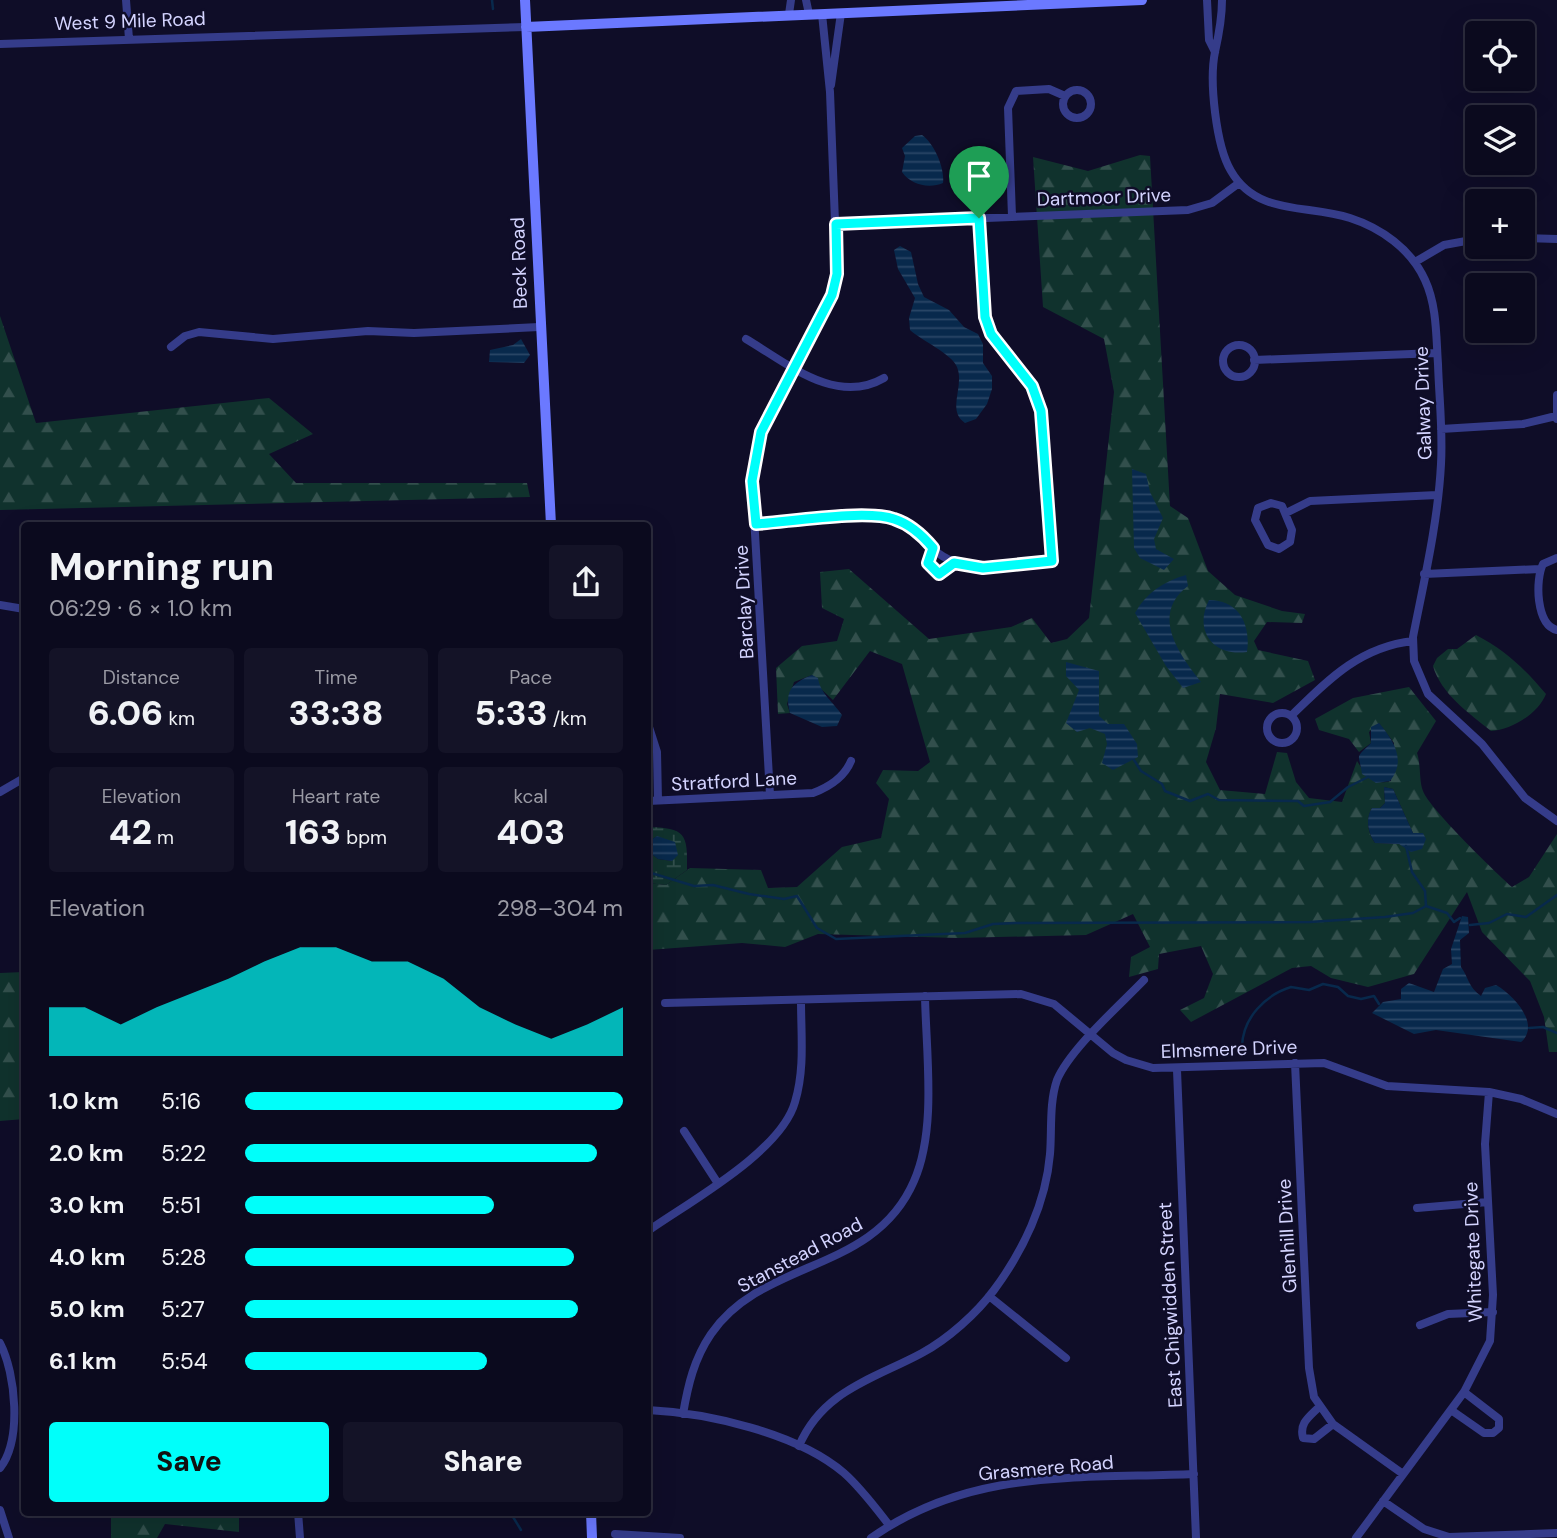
<!DOCTYPE html>
<html lang="en">
<head>
<meta charset="utf-8">
<style>
	body { margin:0; font-family:"DM Sans",sans-serif; background:#141327; color:#f1f3f6; height:100vh; display:flex; flex-direction:column; font-size:26px; white-space:nowrap }
	* { box-sizing:border-box; margin:0 }
	p { font-size:23px; color:#9a9aa4 }
	.icon { flex:none; width:38px; height:38px; fill:none; stroke:currentColor; stroke-width:2; stroke-linecap:round; stroke-linejoin:round }
	.map { position:relative; flex:1; overflow:hidden }
	.panel { position:absolute; left:21px; top:522px; width:630px; height:994px; display:flex; flex-direction:column; background:#0b0a1e; border-radius:7px; box-shadow:0 7px 28px #0002,0 0 0 2px #2b2b3c }
	.panel>* { flex:none }
	.fabs { position:absolute; left:1465px; top:21px; display:grid; gap:14px }
	.fabs a { display:grid; place-items:center; width:70px; height:70px; border-radius:7px; background:#0b0a1e; box-shadow:0 7px 28px #0002,0 0 0 2px #2b2b3c; font-size:35px }
	.pin { position:absolute; display:grid; place-items:center; width:60px; height:60px; color:#fff; margin:-72px -30px; border-radius:50% 50% 50% 0; rotate:-45deg; box-shadow:0 0 7px #0007 }
	.pin .icon { rotate:45deg }
	.round { display:grid; place-items:center; flex:none; width:74px; height:74px; border-radius:7px; background:#141327 }
	.overview { display:flex; align-items:center; justify-content:space-between; height:119px; padding:0 28px }
	h1 { font-size:38px; font-weight:800; line-height:52px }
	.figures { display:grid; grid-template-columns:repeat(3,1fr); gap:10px; height:119px; padding:7px 28px }
	.figures div { display:grid; align-content:center; border-radius:7px; background:#141327; text-align:center }
	.figures b { font-size:35px; font-weight:800 }
	.figures small { font-size:19px; font-weight:400 }
	.figures p { font-size:19px }
	.chart { height:196px; padding:14px 28px }
	.chart p { display:flex; justify-content:space-between }
	.chart svg { width:100%; height:126px; margin-top:7px; fill:#00fffa; opacity:.7 }
	.action { display:flex; gap:14px; margin-top:auto; padding:14px 28px }
	.action a { flex:1; height:80px; border-radius:7px; background:#00fffa; color:#111; font-size:28px; font-weight:800; line-height:80px; text-align:center }
	.action a+a { background:#141327; color:#f1f3f6 }
	ul { padding:0 28px; list-style:none; font-size:23px }
	li { display:grid; grid-template-columns:112px 84px 1fr; align-items:center; height:52px }
	li i { height:18px; border-radius:9px; background:#00fffa }
	.map>svg:first-child { display:block }
	.forest { fill:url(#forest-firs); fill-rule:evenodd }
	.wetland { fill:url(#wetland-marsh) }
	.water { fill:url(#water-rules) }
	.lines { fill:none; stroke-linecap:round; stroke-linejoin:round }
	.stream { stroke:#08294c; stroke-width:2.5 }
	.street { stroke:#353c8a; stroke-width:8 }
	.secondary { stroke:#6b79ff; stroke-width:10 }
	.route-casing { stroke:#fff; stroke-width:14 }
	.route { stroke:#00fffa; stroke-width:9 }
	.labels { text-anchor:middle; dominant-baseline:central; stroke-width:5; stroke-linejoin:round; paint-order:stroke }
	.street-label { font-size:19px; fill:#d4d4ff; stroke:#0f0d28 }
</style>
</head>
<body>
<div class="map">
<svg width="1557" height="1538" viewBox="0 0 1557 1538">
	<defs>
		<pattern id="forest-firs" width="22" height="20" patternUnits="userSpaceOnUse" patternTransform="scale(1.75)"><rect width="22" height="20" fill="#10322d"/><path d="M5 1l3.5 6h-7zM16 11l3.5 6h-7z" fill="#324f4c"/></pattern>
		<pattern id="wetland-marsh" width="20" height="14" patternUnits="userSpaceOnUse" patternTransform="scale(1.75)"><rect width="20" height="14" fill="#10322d"/><path d="M1 5h8M5 5V1M11 12h8M15 12V8" fill="none" stroke="#324f4c"/></pattern>
		<pattern id="water-rules" width="6" height="5" patternUnits="userSpaceOnUse" patternTransform="scale(1.75)"><rect width="6" height="5" fill="#08294c"/><path d="M0 2.5h6" fill="none" stroke="#2b4767"/></pattern>
	</defs>
	<rect width="100%" height="100%" fill="#0f0d28"/>
	<!-- forest -->
	<path class="forest" d="M1140,155l10,1 20,350 18,12 20,53 27,24 47,16 23,3 -3,9 -35,-1 -13,19 4,9 50,11 7,19 -42,23 -53,-9 -4,34 -10,34 14,28 45,4 12,-42 10,1 9,29 13,16 33,4 15,-41c9,14 14,25 34,20l3,-38 -15,-20 -10,9 2,11 -12,9 -10,-13 -30,-9 -4,-11 38,-21 56,-11 27,34 -19,32c4,12 2,28 6,38 6,17 72,81 89,96l17,-10 28,-43v218h-8l-5,-35 -14,-36 -48,-49 -15,-40 -53,82 -46,13 -37,-9 -20,-12 -19,2 -101,54 -11,-12 24,-12 9,-24 -12,-28 -42,8 -1,15 -29,8 2,-20 19,-10 -17,-33 -47,21 -129,3 -139,-4 -33,13 -43,-4 -94,7v-67l18,2 24,-17 71,2 7,18 29,-1 45,-40 39,-9 8,-39 -13,-16 7,-13 35,1 12,-9 -28,-98 -32,-13 -37,49 -13,-12 -8,-13 -18,7 -7,22 3,9 -12,1 -2,-46 26,-22 35,-5 7,-22 -22,-11 -2,-36 29,-3 80,70 82,-12 21,-9 19,25 16,-4 22,-21 25,-226 -10,-53 -61,-32 -10,-150 55,14zM1384,787l9,2 20,44h10l-14,15 -10,-4 -24,-1c-7,-10 -10,-23 -3,-35h8l5,-5z
		M0,316l36,107 233,-25 44,36 -44,20 27,29h231l3,14 -530,13z
		M1476,635c29,15 49,34 70,59 -8,20 -35,36 -55,37 -22,-18 -50,-37 -58,-65l4,-8 11,-9h9z
		M24,972v147l-24,2v-148z
		M111,1512h128v20l-74,-8 -8,14h-46z"/>
	<!-- wetland -->
	<path class="wetland" d="M648,827c37,1 40,6 39,43l-21,15 -18,-2v-32l10,8 14,2 -15,-25 -9,6z"/>
	<!-- water -->
	<path class="water" d="M922,135c12,8 23,33 21,48 -14,6 -32,2 -41,-11l3,-16 -3,-8 13,-12z
		M900,246l11,6 7,32 6,13 25,13 15,17 14,7 5,10v19l9,13v13l-5,15 -11,15 -11,4c-19,-13 0,-36 -8,-56 -5,-13 -36,-27 -47,-37l-1,-12 6,-20 -17,-29 -4,-19z
		M521,339l9,16 -6,8 -35,-1 1,-12 23,-5z
		M1132,469l14,5 4,18 13,26 -9,21 2,10 18,10 -10,11 -24,-12 -6,-10z
		M1186,575l2,11c-37,28 -11,66 13,96l-18,6 -17,-22 -31,-53c11,-20 29,-32 51,-38z
		M1209,600c31,0 42,26 38,52 -33,5 -54,-21 -38,-52z
		M1066,662l33,9v45l9,8h16l13,20 1,13 -25,13 -11,-7 5,-19 -2,-10 -15,-6 -13,4 -11,-9 13,-33 -13,-14z
		M812,675l6,3c2,15 16,25 24,37l-5,11 -15,1 -32,-14c-6,-22 2,-30 22,-38z
		M1379,723c14,17 28,37 11,58l-14,2 -14,-9c-3,-22 -8,-14 9,-31v-16z
		M1384,787l9,2 20,44h10l3,6 -4,10 -11,3 -12,-8 -24,-1c-7,-10 -10,-24 -3,-35h8l5,-5z
		M657,836l18,6 3,13 -6,6 -14,-2 -10,-8v-9z
		M1462,916l6,1 1,16 -9,7 1,27c7,9 7,20 20,29l4,-8 11,-3c18,10 45,40 25,57l-85,-12 -22,4 -42,-21 11,-11 18,-3v-10l8,-6 25,9 9,-23 9,-5 -1,-15z"/>
	<g class="lines">
		<!-- stream -->
		<path class="stream" d="M492,0l1,9
			M1134,760l7,11 21,13 3,7 25,10 18,-7 11,6 79,1 6,5 26,-4 18,-15 20,-10
			M1406,846l6,26 13,19 1,15
			M648,872l46,14 19,-1 36,9 35,5 13,-3 20,32 19,11 129,-6 28,-9 22,-1 295,-1 75,-5 28,-4 13,-7 21,7 7,9 6,-4
			M1470,925l19,-2 18,-9 19,3 31,-22
			M1529,1028l14,-1 14,6
			M1238,1048l4,-2c1,-28 23,-51 49,-59l18,3 14,-6 15,3 10,9 13,3 13,-3 5,8
			M510,1512l11,18"/>
		<!-- street -->
		<path class="street" d="M126,0l3,39
			M806,0l3,14
			M1207,0l2,40 6,12
			M1222,0c0,19 -3,34 -7,52 -6,29 1,94 16,119 26,45 76,33 119,47 31,10 61,31 75,62 12,26 11,56 13,84 1,33 5,67 3,100 -3,58 -17,117 -28,173l1,24 14,33 54,50 43,54 32,23
			M789,14l2,-14
			M0,44l526,-17
			M831,85l10,-72
			M1063 104a14 14 0 1 1 28 0a14 14 0 1 1-28 0Z
			M1012,216l-4,-108 8,-17 33,-2 16,7
			M836,224l352,-14 24,-7 27,-20
			M1522,238l35,1
			M1415,262l29,-17 33,-6
			M746,339c41,24 90,67 138,39
			M1223 361a16 16 0 1 1 32 0a16 16 0 1 1-32 0Z
			M171,347l14,-11 14,-4 74,7 95,-8 46,2 125,-6
			M1254,360l183,-7
			M1557,395v24
			M1441,429l82,-5 33,-8
			M1271,503l11,3 10,24 -2,12 -11,7 -11,-4 -13,-25 3,-12z
			M1286,513l24,-12 127,-6
			M756,524c40,-3 95,-13 134,-6 19,4 30,19 43,31 32,29 81,17 119,12l-11,-150 -9,-25 -41,-52 -6,-17 -6,-99
			M933,548l-5,15 11,11 15,-11
			M1557,558l-14,6c-8,16 -7,61 14,66
			M1424,574l116,-5
			M0,605l24,4
			M1267 728a15 15 0 1 1 30 0a15 15 0 1 1-30 0Z
			M1291,716c36,-35 68,-69 122,-75
			M648,724l9,28 1,48
			M0,792l24,-14
			M770,795l-18,-314 9,-49 72,-137 4,-21 -7,-182 -8,-78
			M648,801l165,-8c16,-6 31,-15 38,-32
			M665,1003l356,-9 33,10 59,49 13,7 27,8 171,-5 63,23 102,6 32,7 36,15
			M1295,1063l14,305 5,29 19,27 70,50
			M1177,1070l19,468
			M684,1131l33,51
			M1417,1208l71,-6
			M648,1231c41,-29 133,-79 147,-129 10,-33 6,-67 6,-101
			M989,1296l77,62
			M1420,1325l28,-11 45,-2
			M0,1343c16,31 22,97 0,125
			M1319,1407c-10,10 -20,16 -16,31l11,1 19,-15
			M648,1410c60,3 149,23 196,63 17,15 31,34 45,52
			M1451,1410l33,23h9l6,-5v-9l-35,-27
			M683,1414c5,-29 11,-55 28,-80 52,-76 163,-60 203,-153 23,-52 12,-128 11,-185
			M799,1446c24,-56 75,-67 123,-93 26,-14 55,-40 72,-63 29,-39 52,-87 56,-136 2,-24 -1,-51 7,-74 13,-31 63,-75 87,-100
			M1383,1501l41,28 25,8 108,-4
			M0,1510l9,28
			M298,1512l2,26
			M615,1534l65,4
			M871,1538c100,-70 206,-59 323,-64
			M1356,1538l108,-146 26,-51 3,-46 -8,-151 4,-52"/>
		<!-- secondary -->
		<path class="secondary" d="M525,0l26,525
			M526,27l616,-27
			M591,1512l1,26"/>
	</g>
	<g class="lines">
		<defs>
			<path id="route" d="M979,218l6,99 6,17 41,52 9,25 11,150 -69,7 -29,-5 -15,11 -11,-11 5,-15c-10,-12 -23,-24 -39,-29 -28,-10 -106,3 -138,5l-4,-43 9,-49 71,-137 5,-21 -1,-50z"/>
		</defs>
		<!-- route casing -->
		<use href="#route" class="route-casing"/>
		<!-- route -->
		<use href="#route" class="route"/>
	</g>
	<g class="labels">
		<!-- street labels -->
		<g class="street-label">
			<text transform="translate(130 21) rotate(-2)">West 9 Mile Road</text>
			<text transform="translate(1104 197) rotate(-2)">Dartmoor Drive</text>
			<text transform="translate(519 263) rotate(-92)">Beck Road</text>
			<text transform="translate(1423 403) rotate(-92)">Galway Drive</text>
			<text transform="translate(744 602) rotate(-93)">Barclay Drive</text>
			<text transform="translate(734 781) rotate(-3)">Stratford Lane</text>
			<text transform="translate(1229 1049) rotate(-2)">Elmsmere Drive</text>
			<text transform="translate(1287 1236) rotate(-93)">Glenhill Drive</text>
			<text transform="translate(1473 1252) rotate(-92)">Whitegate Drive</text>
			<text transform="translate(800 1255) rotate(-28)">Stanstead Road</text>
			<text transform="translate(1170 1305) rotate(-93)">East Chigwidden Street</text>
			<text transform="translate(1046 1468) rotate(-5)">Grasmere Road</text>
		</g>
	</g>
</svg>
<div class="fabs">
<a><svg class="icon" aria-label="locate" viewBox="0 0 24 24"><circle cx="12" cy="12" r="6"/><path d="M12 2v4M12 18v4M2 12h4M18 12h4"/></svg></a>
<a><svg class="icon" aria-label="layers" viewBox="0 0 24 24"><path d="M12 4l9 5-9 5-9-5zM3 14l9 5 9-5"/></svg></a>
<a>+</a>
<a>−</a>
</div>
<div class="pin" style="left:979px;top:218px;background:#1e9e55"><svg class="icon" aria-label="arrive" viewBox="0 0 24 24"><path d="M6 21V4h12l-3 4 3 4H6"/></svg></div>
<section class="panel">
<div class="overview"><div><h1>Morning run</h1><p>06:29 · 6 × 1.0 km</p></div><a class="round"><svg class="icon" aria-label="share" viewBox="0 0 24 24"><path d="M12 15V3M7 8l5-5 5 5M5 13v7h14v-7"/></svg></a></div>
<div class="figures">
<div><p>Distance</p><b>6.06<small> km</small></b></div>
<div><p>Time</p><b>33:38</b></div>
<div><p>Pace</p><b>5:33<small> /km</small></b></div>
</div>
<div class="figures">
<div><p>Elevation</p><b>42<small> m</small></b></div>
<div><p>Heart rate</p><b>163<small> bpm</small></b></div>
<div><p>kcal</p><b>403</b></div>
</div>
<div class="chart"><p><span>Elevation</span>298–304 m</p>
<svg viewBox="0 0 160 44" preserveAspectRatio="none"><path d="M0 44V27L10 27L20 33L30 27L40 22L50 17L60 11L70 6L80 6L90 11L100 11L110 17L120 27L130 33L140 38L150 33L160 27V44z"/></svg>
</div>
<ul>
<li><b>1.0 km</b>5:16<i style="width:100%"></i></li>
<li><b>2.0 km</b>5:22<i style="width:93%"></i></li>
<li><b>3.0 km</b>5:51<i style="width:66%"></i></li>
<li><b>4.0 km</b>5:28<i style="width:87%"></i></li>
<li><b>5.0 km</b>5:27<i style="width:88%"></i></li>
<li><b>6.1 km</b>5:54<i style="width:64%"></i></li>
</ul>
<div class="action"><a>Save</a><a>Share</a></div>
</section>
</div>
</body>
</html>
